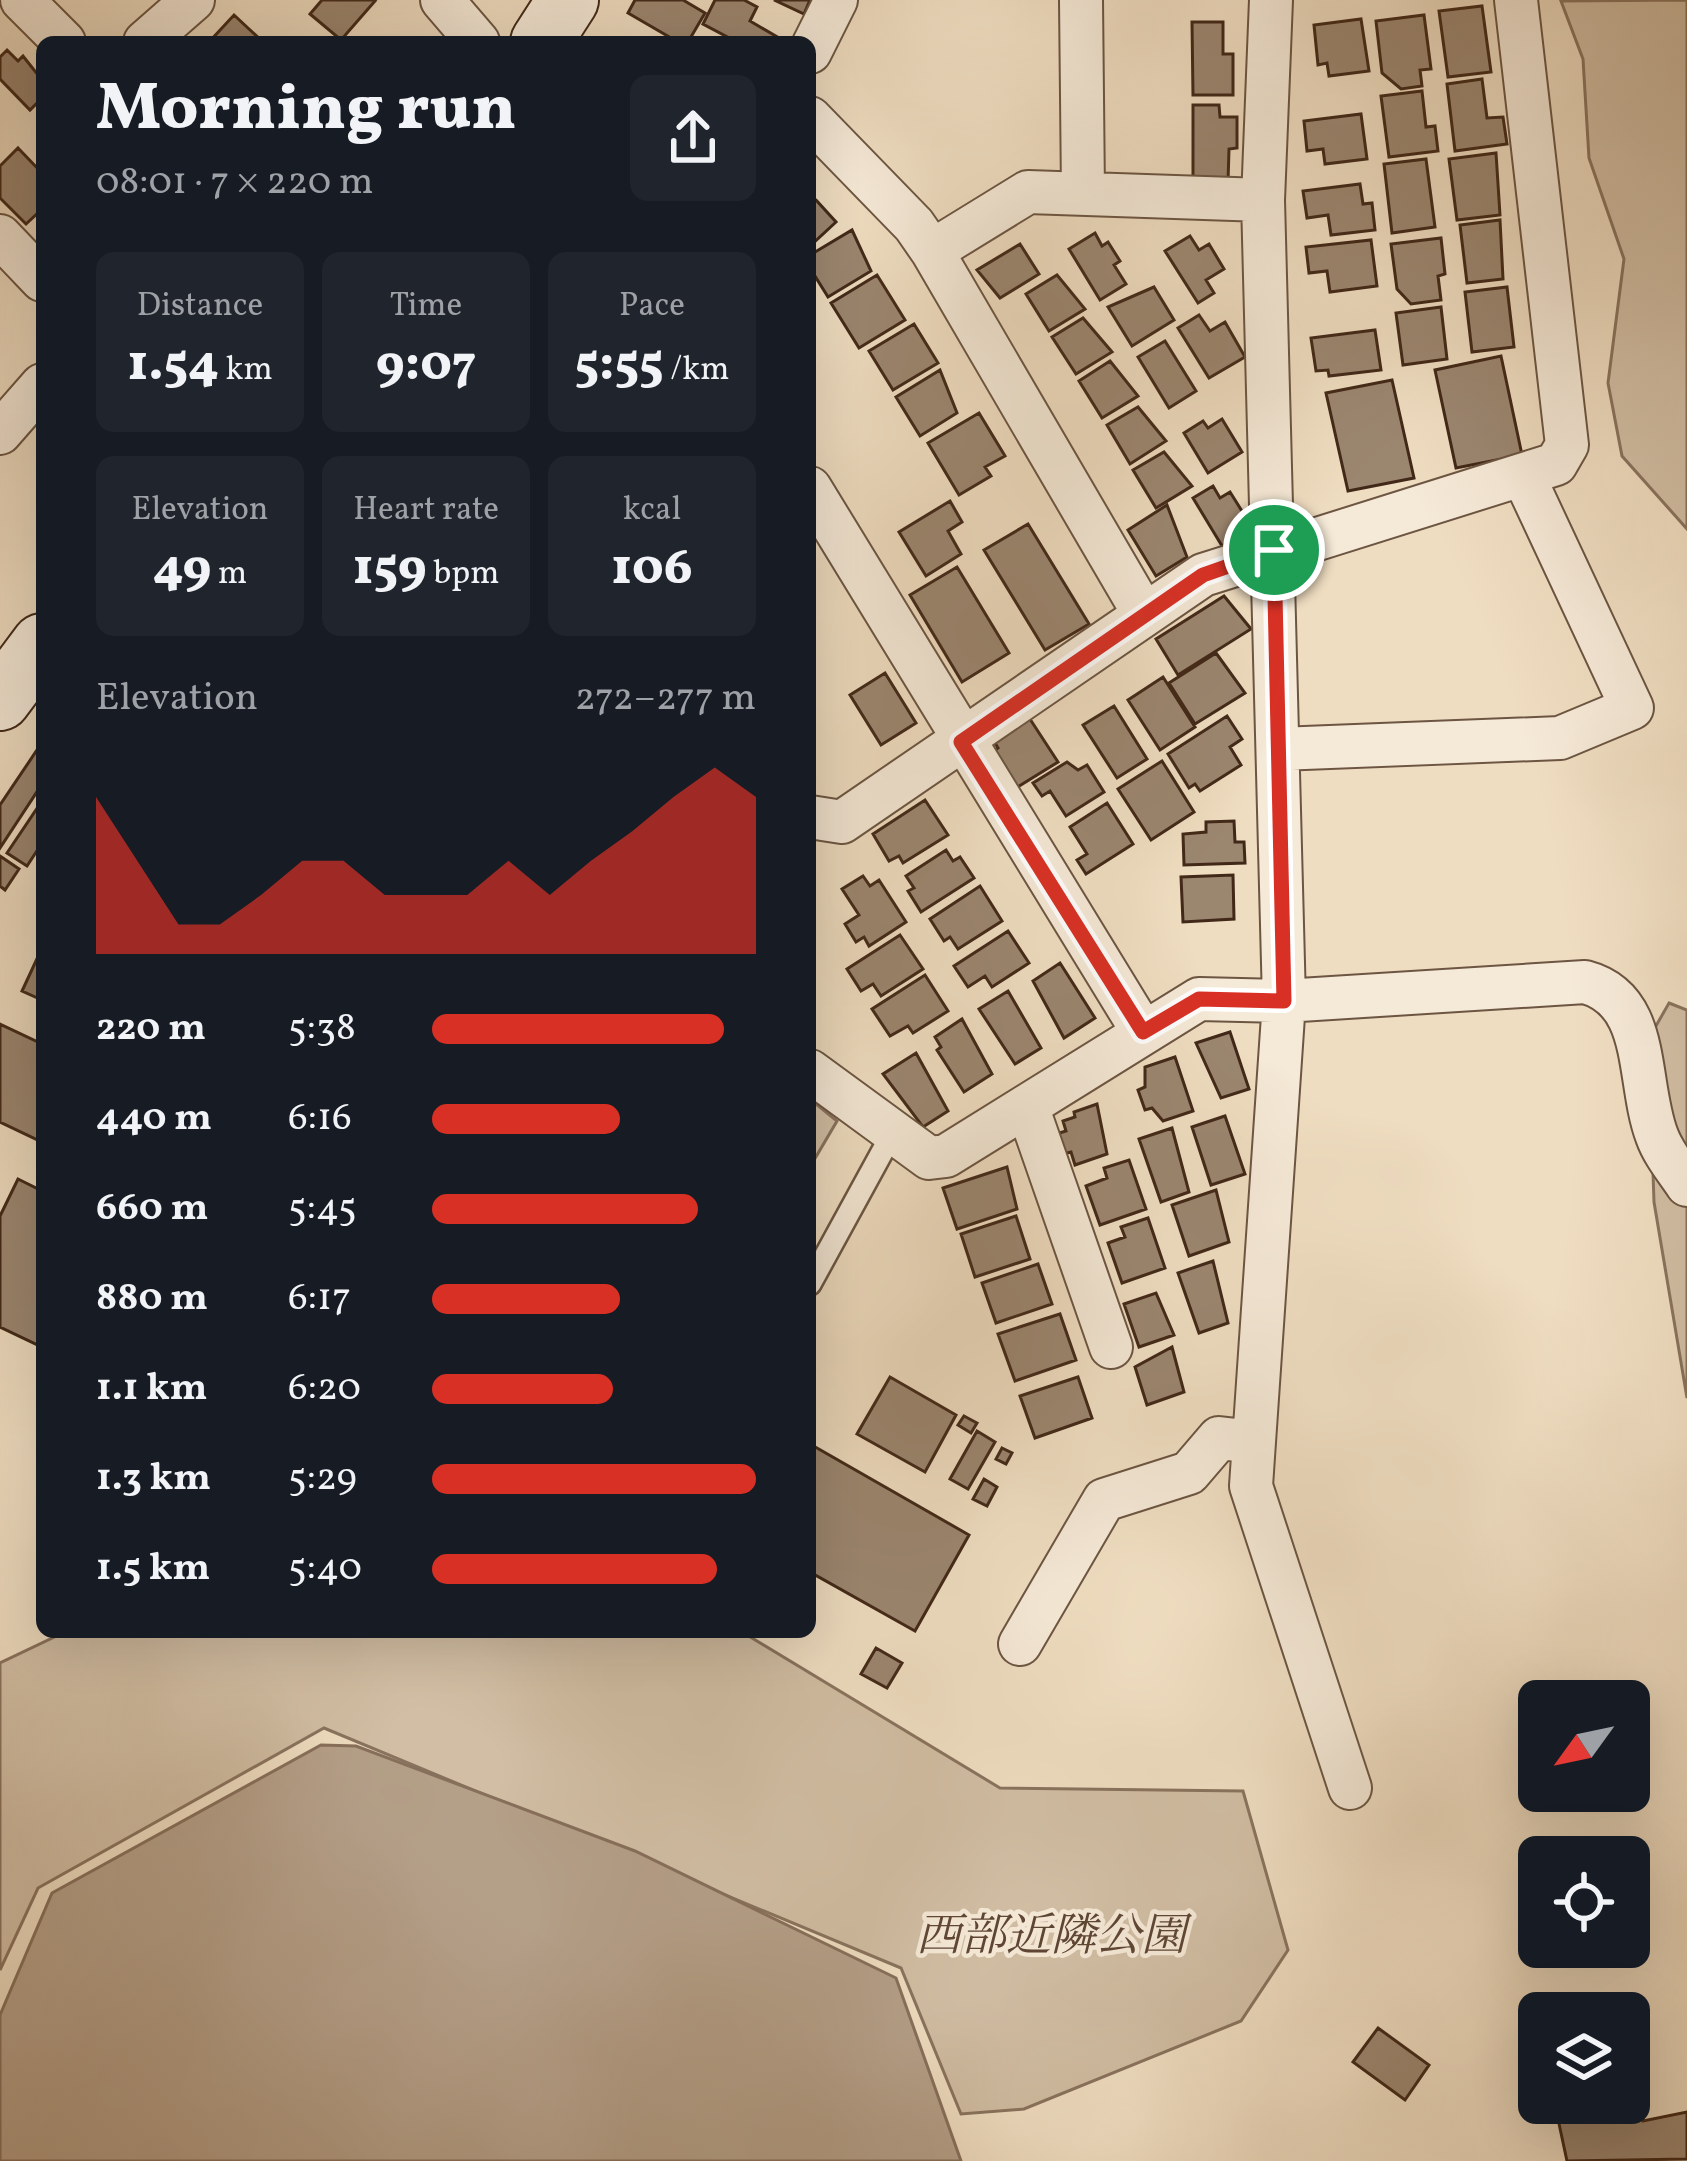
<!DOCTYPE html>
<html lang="en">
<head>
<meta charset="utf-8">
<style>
	body { margin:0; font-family:Vollkorn,"Noto Serif JP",serif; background:#20242c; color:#f1f3f6; height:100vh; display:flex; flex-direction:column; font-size:45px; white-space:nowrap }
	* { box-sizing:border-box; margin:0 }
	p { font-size:39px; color:#9ea1a6 }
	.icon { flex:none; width:66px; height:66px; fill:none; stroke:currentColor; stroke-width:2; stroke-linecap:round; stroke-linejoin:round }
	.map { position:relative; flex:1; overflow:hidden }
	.drawer { position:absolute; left:36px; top:36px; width:780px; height:1602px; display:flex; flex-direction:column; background:#171b24; border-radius:18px; box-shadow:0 12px 48px #0002 }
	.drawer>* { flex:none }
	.needle { width:78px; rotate:237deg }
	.buttons { position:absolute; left:1518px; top:1680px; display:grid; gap:24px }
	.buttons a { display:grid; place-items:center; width:132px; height:132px; border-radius:18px; background:#171b24; box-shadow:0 12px 48px #0002; font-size:60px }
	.pin { position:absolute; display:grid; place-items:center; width:102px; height:102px; color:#fff; margin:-51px; border:6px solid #fff; border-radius:50%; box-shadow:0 3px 12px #0007 }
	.round { display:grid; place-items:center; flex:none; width:126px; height:126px; border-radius:18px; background:#20242c }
	.headline { display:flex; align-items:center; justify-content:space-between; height:204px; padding:0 60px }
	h1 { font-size:66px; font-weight:800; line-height:90px }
	.stats { display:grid; grid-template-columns:repeat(3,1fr); gap:18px; height:204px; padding:12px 60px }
	.stats div { display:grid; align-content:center; border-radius:18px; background:#20242c; text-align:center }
	.stats b { font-size:51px; font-weight:800 }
	.stats small { font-size:33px; font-weight:400 }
	.stats p { font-size:33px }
	.chart { height:336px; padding:24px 60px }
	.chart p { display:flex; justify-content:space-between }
	.chart svg { width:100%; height:216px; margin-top:12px; fill:#d93025; opacity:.7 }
	ul { padding:0 60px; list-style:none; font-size:39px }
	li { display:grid; grid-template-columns:192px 144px 1fr; align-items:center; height:90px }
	li i { height:30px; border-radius:15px; background:#d93025 }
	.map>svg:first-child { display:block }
	.green { fill:#d1bea4; stroke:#89735e; stroke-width:3 }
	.water { fill:#b49f88; stroke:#866f5b; stroke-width:3 }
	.building { fill:#9b8670; stroke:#412818; stroke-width:3 }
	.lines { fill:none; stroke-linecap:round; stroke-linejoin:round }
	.lane-casing { stroke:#6c5542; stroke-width:26 }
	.street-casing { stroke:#6c5542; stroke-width:46 }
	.secondary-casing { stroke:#412818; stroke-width:64 }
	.lane { stroke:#f5e9d7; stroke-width:21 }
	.street { stroke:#f5e9d7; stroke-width:42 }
	.secondary { stroke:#f5e9d7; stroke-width:60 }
	.route-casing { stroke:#fff; stroke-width:24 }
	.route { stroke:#d93025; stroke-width:15 }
	.labels { text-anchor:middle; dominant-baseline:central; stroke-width:9; stroke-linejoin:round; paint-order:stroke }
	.park-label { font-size:45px; font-style:italic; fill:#5e4634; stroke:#f5e9d7 }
</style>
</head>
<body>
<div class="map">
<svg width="1687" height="2161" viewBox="0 0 1687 2161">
	<rect width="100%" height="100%" fill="#efddc1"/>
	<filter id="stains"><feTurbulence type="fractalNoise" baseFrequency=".00167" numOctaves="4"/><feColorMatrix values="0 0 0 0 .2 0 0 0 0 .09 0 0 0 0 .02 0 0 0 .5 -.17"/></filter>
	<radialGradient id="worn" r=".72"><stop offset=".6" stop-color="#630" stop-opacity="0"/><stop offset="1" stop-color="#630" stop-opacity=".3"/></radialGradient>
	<!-- green -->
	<path class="green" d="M1687,0v529l-65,-73 -14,-73 16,-124 -35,-101 -6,-99 -22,-58z
		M1669,1003l18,7v153l-39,-123z
		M810,1099l27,22 -27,46z
		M1652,1143l35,57v198l-33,-196z
		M65,1632h677l258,156 243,3 45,159 -47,71 -217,88 -63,5 -60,-146 -577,-240 -286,160 -38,82v-307z"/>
	<!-- water -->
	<path class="water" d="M321,1745l35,1 279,105 261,127 65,183h-961v-146l52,-122z"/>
	<!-- building -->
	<path class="building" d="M322,0h51l2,1 -34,39 -31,-26z
		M635,0h48l22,13 -17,29h-10l-50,-29z
		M715,0h29l13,7 -7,14 36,21h-49l-34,-18z
		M774,0h36l-6,14z
		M1482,6l9,66 -43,5 -9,-66z
		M234,15l29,27h-54z
		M1424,15l7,54 -11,1 2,16 -21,3 -19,-16 -6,-52z
		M1361,19l8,52 -40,5 -2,-13 -9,2 -4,-40z
		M1192,22h31v32h10v41h-40z
		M7,50l11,11 5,-5 19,24v18l-12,12 -30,-31v-22z
		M1482,79l5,39 16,-1 4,27 -52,7 -8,-67z
		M1422,91l4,36 9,-1 3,25 -49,6 -8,-61z
		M1193,105h26l1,12h17v31l-8,1 -1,33h-35z
		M1361,114l6,45 -42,5 -2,-15 -16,2 -3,-30z
		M18,148l24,25v36l-16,15 -26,-26v-32z
		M1496,153l4,62 -43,5 -8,-61z
		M1426,159l9,68 -43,6 -8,-69z
		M1360,184l3,20 9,-1 3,27 -44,5 -3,-20 -21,3 -4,-27z
		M816,200l20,22 -26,24v-45z
		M1500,220l3,59 -36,4 -7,-58z
		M852,230l19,41 -43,26 -18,-29v-13z
		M1095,233l7,13 6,-4 12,19 -6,4 12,19 -26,16 -31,-51z
		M1190,236l9,14 10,-6 15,25 -18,11 8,13 -16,10 -33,-52z
		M1441,238l4,36 -7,2 3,24 -30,4 -14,-15 -6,-45z
		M1371,240l6,46 -47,6 -3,-21 -18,2 -3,-26z
		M1020,244l19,30 -39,24 -23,-28z
		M877,275l28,45 -46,28 -28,-45z
		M1057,275l28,34 -36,22 -23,-37z
		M1154,287l20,33 -42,26 -24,-39z
		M1507,287l7,60 -42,5 -7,-60z
		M1441,307l6,52 -44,6 -7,-52z
		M1199,315l11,16 15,-9 20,35 -36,21 -31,-50z
		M1083,318l29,34 -36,22 -24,-37z
		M914,324l24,39 -45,27 -24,-39z
		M1375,330l6,40 -52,6 -1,-6 -12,1 -5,-33z
		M1165,341l31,50 -27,17 -31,-51z
		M1501,356l21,99 -66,13 -21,-98z
		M1110,361l28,35 -36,22 -23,-37z
		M940,370l17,43 -37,23 -24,-39z
		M1392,380l22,98 -66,13 -22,-98z
		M1138,407l28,34 -36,23 -23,-39z
		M979,413l26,43 -20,11 6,9 -32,19 -31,-52z
		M1222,419l20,33 -34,21 -24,-40 19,-12 5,7z
		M1164,452l28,34 -36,22 -23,-38z
		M1213,486l7,12 10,-6 22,35 -30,19 -29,-48z
		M950,501l12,21 -14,9 13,23 -35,22 -27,-44z
		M1167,505l20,52 -31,19 -28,-46z
		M1028,524l61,100 -44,26 -61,-100z
		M957,567l52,86 -47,29 -52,-87z
		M1224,596l27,33 -73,46 -22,-36z
		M1216,653l29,40 -50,31 -26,-41z
		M885,673l31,50 -35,22 -31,-50z
		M1163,677l32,50 -35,23 -32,-50z
		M1114,706l33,53 -30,19 -34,-53z
		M1028,716l30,46 -42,26 -23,-36 5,-4 -3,-5z
		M1227,716l15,23 -12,8 11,18 -41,26 -5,-7 -6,4 -21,-34z
		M39,747l3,37 -42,64v-43z
		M1162,761l32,51 -43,28 -33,-51z
		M1067,762l11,8 9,-5 17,27 -38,24 -16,-25 -8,5 -9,-13z
		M925,800l23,35 -45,28 -4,-7 -10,5 -16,-27z
		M42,801v42l-15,23 -20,-13z
		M1107,803l26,41 -47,30 -9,-14 10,-6 -17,-27z
		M1234,821l1,21h9l1,21 -61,2 -1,-31 23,-2v-10z
		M946,850l7,11 7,-4 14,21 -53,34 -13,-21 6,-3 -8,-12z
		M0,856l19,13 -14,21 -5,-4z
		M1233,875l1,44 -51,3 -2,-45z
		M863,876l7,10 9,-6 27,42 -37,24 -5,-9 -8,5 -11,-18 14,-9 -17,-26z
		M980,886l22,35 -44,28 -8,-12 -6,4 -14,-22z
		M1008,931l21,32 -37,24 -7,-11 -17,11 -14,-21z
		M900,935l23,34 -42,27 -8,-12 -12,7 -14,-22z
		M42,948v52l-20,-9z
		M1060,963l35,55 -31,20 -31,-57z
		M925,975l23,36 -35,22 -5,-7 -18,10 -18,-27z
		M1008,991l33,57 -26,16 -36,-55z
		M962,1019l30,55 -28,18 -27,-42 4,-3 -6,-10z
		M0,1024l42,20v98l-42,-20z
		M1230,1032l19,57 -28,9 -25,-55z
		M916,1053l32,58 -25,16 -40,-53z
		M1175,1057l18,54 -30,10 -11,-13 -7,2 -7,-20 7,-3v-20z
		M1097,1104l10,50 -32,11 -4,-13 -8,2 -7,-20 10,-3 -3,-10 12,-4 -1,-5z
		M1225,1116l20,58 -34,11 -19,-58z
		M1172,1128l17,64 -28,10 -22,-63z
		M1129,1160l17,49 -46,16 -14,-39 21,-8 -3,-10z
		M1007,1167l10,42 -60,20 -14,-41z
		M18,1179l24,12v156l-42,-20v-111z
		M1216,1190l13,52 -40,14 -17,-51z
		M1016,1216l14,43 -55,18 -14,-43z
		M1148,1218l17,50 -43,15 -14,-40 17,-6 -4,-10z
		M1213,1261l15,62 -29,10 -21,-60z
		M1038,1264l14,40 -56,19 -14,-40z
		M1156,1293l18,42 -35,12 -15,-43z
		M1060,1314l16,46 -61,21 -17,-47z
		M1172,1347l12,45 -37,13 -12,-38z
		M890,1377l66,38 -31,57 -68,-38z
		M1078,1377l14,41 -57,20 -15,-42z
		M964,1416l13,7 -6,10 -13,-8z
		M977,1431l18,11 -27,47 -18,-10z
		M810,1444l159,91 -54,96 -105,-59z
		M1002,1448l10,5 -6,11 -10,-5z
		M984,1479l13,8 -10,19 -14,-7z
		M876,1648l26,15 -15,25 -26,-14z
		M1378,2028l51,37 -24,35 -52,-38z
		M1639,2102l4,19 44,-9v47l-120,2 -9,-42z"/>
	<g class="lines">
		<defs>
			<path id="lane" d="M810,1284l82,-150"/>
			<path id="street" d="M22,0l42,42
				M442,0l36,42
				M1081,0l2,193
				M1271,0l-8,200 21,801 -33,485 99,302
				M145,42l48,-42
				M810,52l26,-52
				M810,118l104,107 18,26 212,363
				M0,236l42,44
				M932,251l96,-59 235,8
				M0,433l42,-48
				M810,488l333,544
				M1279,749l281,-11 72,-30 -108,-231
				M810,817l32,5 361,-247 353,-111 11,-19 -51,-445
				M810,1071l119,87 17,-2 253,-157 85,2 301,-19c67,18 51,99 72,154 6,17 20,34 30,49
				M1027,1106l84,241
				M1020,1644l84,-144 85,-27 30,-35 35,4"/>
			<path id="secondary" d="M541,42l27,-42
				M0,700l42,-56"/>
		</defs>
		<!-- lane casing -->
		<use href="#lane" class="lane-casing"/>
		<!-- street casing -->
		<use href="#street" class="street-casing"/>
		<!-- secondary casing -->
		<use href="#secondary" class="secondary-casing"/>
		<!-- lane -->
		<use href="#lane" class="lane"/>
		<!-- street -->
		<use href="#street" class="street"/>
		<!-- secondary -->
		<use href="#secondary" class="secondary"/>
	</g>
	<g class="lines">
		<defs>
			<path id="route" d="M1274,550l10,451 -85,-2 -56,33 -182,-290 242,-167z"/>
		</defs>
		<!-- route casing -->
		<use href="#route" class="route-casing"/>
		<!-- route -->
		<use href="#route" class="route"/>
	</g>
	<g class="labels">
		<!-- park labels -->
		<g class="park-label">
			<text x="1051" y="1938">西部近隣公園</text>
		</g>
	</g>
	<rect width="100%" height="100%" filter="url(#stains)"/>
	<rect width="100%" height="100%" fill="url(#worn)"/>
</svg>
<div class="buttons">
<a><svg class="needle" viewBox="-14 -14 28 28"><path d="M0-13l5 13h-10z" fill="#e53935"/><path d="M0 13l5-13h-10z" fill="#9ea1a6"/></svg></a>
<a><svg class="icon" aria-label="locate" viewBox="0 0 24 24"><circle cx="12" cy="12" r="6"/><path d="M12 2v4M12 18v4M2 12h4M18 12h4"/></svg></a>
<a><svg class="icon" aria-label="layers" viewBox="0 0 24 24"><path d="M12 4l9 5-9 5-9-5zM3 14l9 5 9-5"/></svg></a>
</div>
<div class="pin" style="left:1274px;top:550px;background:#1e9e55"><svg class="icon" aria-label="arrive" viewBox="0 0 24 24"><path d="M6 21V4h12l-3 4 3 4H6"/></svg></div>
<section class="drawer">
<div class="headline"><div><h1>Morning run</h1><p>08:01 · 7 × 220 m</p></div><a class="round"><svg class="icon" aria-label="share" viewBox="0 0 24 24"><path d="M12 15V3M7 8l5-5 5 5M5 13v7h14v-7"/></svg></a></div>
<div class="stats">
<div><p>Distance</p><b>1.54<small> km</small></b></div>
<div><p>Time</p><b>9:07</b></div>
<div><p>Pace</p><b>5:55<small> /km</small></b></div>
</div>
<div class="stats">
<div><p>Elevation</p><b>49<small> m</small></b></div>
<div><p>Heart rate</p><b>159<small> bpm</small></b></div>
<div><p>kcal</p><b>106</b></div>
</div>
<div class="chart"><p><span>Elevation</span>272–277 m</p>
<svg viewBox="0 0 160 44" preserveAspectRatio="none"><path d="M0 44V12L10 25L20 38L30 38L40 32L50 25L60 25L70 32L80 32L90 32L100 25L110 32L120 25L130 19L140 12L150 6L160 12V44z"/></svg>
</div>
<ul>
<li><b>220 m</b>5:38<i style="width:90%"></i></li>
<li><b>440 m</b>6:16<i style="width:58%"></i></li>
<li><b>660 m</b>5:45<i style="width:82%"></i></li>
<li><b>880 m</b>6:17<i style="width:58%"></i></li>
<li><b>1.1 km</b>6:20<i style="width:56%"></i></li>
<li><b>1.3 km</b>5:29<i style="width:100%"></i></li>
<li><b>1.5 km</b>5:40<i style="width:88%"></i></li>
</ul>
</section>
</div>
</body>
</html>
